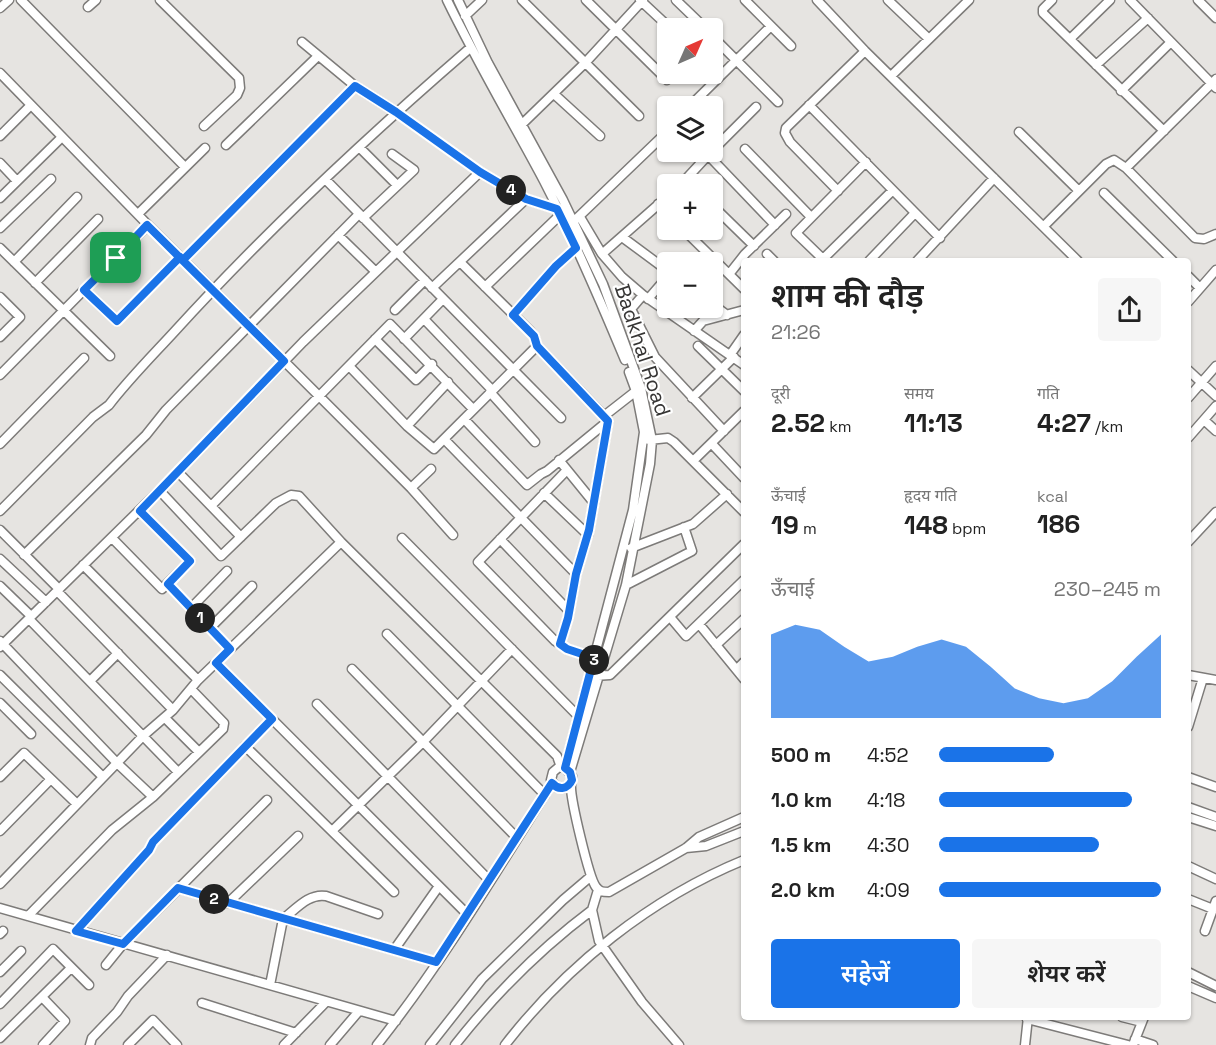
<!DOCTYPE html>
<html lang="hi">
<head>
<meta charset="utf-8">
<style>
	body { margin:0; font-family:"Space Grotesk","Noto Sans Devanagari",sans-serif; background:#f6f6f6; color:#222; height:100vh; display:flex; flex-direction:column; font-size:22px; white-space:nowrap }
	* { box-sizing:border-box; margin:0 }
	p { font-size:20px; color:#767676 }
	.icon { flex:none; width:33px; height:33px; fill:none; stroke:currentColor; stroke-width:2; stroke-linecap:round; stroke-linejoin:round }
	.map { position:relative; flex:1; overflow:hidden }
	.sheet { position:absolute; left:741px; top:258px; width:450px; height:762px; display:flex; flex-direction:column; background:#fff; border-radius:6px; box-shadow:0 2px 4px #0004 }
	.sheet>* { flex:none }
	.needle { width:39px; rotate:45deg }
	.controls { position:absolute; left:657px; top:18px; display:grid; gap:12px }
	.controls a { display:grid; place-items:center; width:66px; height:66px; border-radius:6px; background:#fff; box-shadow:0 2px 4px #0004; font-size:30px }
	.pin { position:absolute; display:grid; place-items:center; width:51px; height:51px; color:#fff; margin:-26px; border-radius:12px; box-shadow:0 3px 9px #0006 }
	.km { position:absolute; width:30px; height:30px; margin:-15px; border-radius:50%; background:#222; color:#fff; font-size:16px; line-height:30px; text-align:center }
	.round { display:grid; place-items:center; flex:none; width:63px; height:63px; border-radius:6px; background:#f6f6f6 }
	.overview { display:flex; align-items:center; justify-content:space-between; height:102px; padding:0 30px }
	h1 { font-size:33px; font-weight:600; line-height:45px }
	.figures { display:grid; grid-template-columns:repeat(3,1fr); gap:9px; height:102px; padding:6px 30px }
	.figures div { display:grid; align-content:center }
	.figures b { font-size:26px; font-weight:600 }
	.figures small { font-size:16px; font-weight:400 }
	.figures p { font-size:16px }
	.chart { height:168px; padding:12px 30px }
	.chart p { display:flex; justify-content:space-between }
	.chart svg { width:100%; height:108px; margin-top:6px; fill:#1a73e8; opacity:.7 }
	.primary-button { display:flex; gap:12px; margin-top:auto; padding:12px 30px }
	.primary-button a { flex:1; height:69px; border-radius:6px; background:#1a73e8; color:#fff; font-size:24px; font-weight:600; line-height:69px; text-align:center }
	.primary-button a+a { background:#f6f6f6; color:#222 }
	ul { padding:0 30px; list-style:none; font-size:20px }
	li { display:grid; grid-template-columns:96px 72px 1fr; align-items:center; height:45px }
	li i { height:15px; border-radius:8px; background:#1a73e8 }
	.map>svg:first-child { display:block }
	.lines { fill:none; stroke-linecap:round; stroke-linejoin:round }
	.minor-casing { stroke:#7d7b79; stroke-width:11 }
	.minor { stroke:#fff; stroke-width:8 }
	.route-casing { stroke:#fff; stroke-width:12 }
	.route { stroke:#1a73e8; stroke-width:8 }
	.labels { text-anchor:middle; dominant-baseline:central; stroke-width:4.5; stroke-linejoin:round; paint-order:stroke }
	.street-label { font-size:21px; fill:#363534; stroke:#fff }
</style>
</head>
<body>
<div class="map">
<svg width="1216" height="1045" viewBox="0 0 1216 1045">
	<rect width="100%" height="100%" fill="#e6e4e1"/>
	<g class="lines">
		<defs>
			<path id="minor" d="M21,0l164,167
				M160,0l79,78 1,10 -3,7 -33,31
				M447,0c30,62 65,121 97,181 30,58 56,119 81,179
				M458,0l30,63 75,137 40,84 38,104 11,52 -2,24 -24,121 -56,187
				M522,0l117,116
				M586,0l81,80
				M640,0l30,28
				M676,0l29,28
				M745,0l46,46
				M817,0l48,51 213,210
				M888,0l41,39
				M1052,0l-9,9v4l121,118
				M1130,0l86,88
				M1198,0l18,18
				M88,7l8,-7
				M0,8l9,-8
				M465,16l17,-16
				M712,36l66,66
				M1070,39l40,-39
				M302,42l53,44 41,26 84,60 46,27 31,10
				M1096,65l52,-47
				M0,73l148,152 263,263 42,47
				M891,76l78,-76
				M1121,91l50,-49
				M554,94l46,42
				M809,105l131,133
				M690,106l81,-80
				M517,129l68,-66 58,-63
				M1019,132l60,59
				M0,136l31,-31
				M226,145l92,-89
				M359,147l38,38
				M745,149l66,68
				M712,151l44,-44
				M708,155l67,70
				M0,163l17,18
				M1126,168l90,-89
				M325,179l236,239
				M686,179l24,-26
				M680,184l6,-5 5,5
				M838,191l-48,-49 -5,-9 1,-5 79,-77
				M1104,193l69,68
				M0,198l62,-61
				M658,204l10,9
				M712,205l42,41
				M138,214l67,-66
				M580,217l22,37 66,-58
				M363,218l51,-48 -22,-16
				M571,224l97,-93
				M1044,226l62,-62 8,-4 12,8 69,70 9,1 12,-5
				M0,228l51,-49
				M684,230l60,59
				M338,235l38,37
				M622,237l46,34
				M0,248l110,108
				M602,254l20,23 21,18 101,70
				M767,254l7,7
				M823,259l69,-68
				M183,260l172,-174
				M825,261l-29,-28 70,-71
				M869,261l46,-48
				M917,261l77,-83
				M14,262l63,-65
				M460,262l70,69 4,5 3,10 67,70
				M730,273l15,-19 41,-40
				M1188,276l12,12
				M35,283l63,-64
				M485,287l75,-72
				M432,288l94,-89
				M84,290l33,31 63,-64
				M643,295l-12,14 24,48 69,74
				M0,297l20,20 -20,20
				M648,299l20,-23
				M1188,302l28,-32
				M712,304l15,11
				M395,310l30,-30
				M513,315l43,-49 20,-18
				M424,319l68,71
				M694,331l9,-10 41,-11
				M375,339l41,41 16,-16
				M404,339l39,-40
				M698,346l46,45
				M730,355l14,-20
				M349,366l58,60 27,23 103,-103
				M1188,370l28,26
				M0,375l148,-150
				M490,392l45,50
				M692,398l42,-41
				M1188,398l28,-32
				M464,419l63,66 14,-11 6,-3 61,-50 -4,-5 32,-25
				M1204,420l12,11
				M407,426l41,-44
				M1188,438l28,-32
				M444,439l132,135
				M649,440l19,-2 6,4 70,70
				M0,444l84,-86
				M712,444l32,34
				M559,460l35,43
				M694,460l50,-49
				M567,470l-89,92 77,79 12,8 27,9
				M178,472l63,65
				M411,488l20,-19
				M160,491l61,65 55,-53 15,-8 8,1 42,46 216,214 4,11
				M544,493l44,42
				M211,506l179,-182 83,85
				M0,511l93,-94 16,-12c20,-26 44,-50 66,-74 92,-101 192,-194 295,-283
				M0,530l59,59
				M112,538l50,51 28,-28 -50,-50
				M402,538l177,179
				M500,539l69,72
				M1188,542l28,-30
				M631,548l62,-24 34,-30
				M24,555l122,-120 20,-25 193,-196
				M0,559l46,43
				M83,565l115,115
				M168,584l62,65
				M626,585l66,-34 -8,-24
				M0,586l31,30
				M57,591l116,119
				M191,608l36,-37
				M670,617l16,19 58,-56
				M29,619l149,153
				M699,624l45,55
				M210,628l42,-42
				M387,634l158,161
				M0,641l117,122 36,34
				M560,644l8,-26 8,-44 13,-44 19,-109
				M716,645l28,-26
				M0,647l165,-162 138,-143 177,-170
				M216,663l252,252
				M352,669l165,169
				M737,669l7,-7
				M0,675l103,102
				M1188,675l28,5
				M594,676l16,-1 134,-131
				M90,681l28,-28
				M0,703l31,31
				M317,704l173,177
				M165,718l34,34
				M1188,727l15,-49
				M245,746l149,146
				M565,768l68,-258 11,-78 -8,-41 -7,-19
				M0,777l24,-24 53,51
				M1188,777l28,10
				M570,784l-6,4 -8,-1 -5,-7 2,-8 6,-5 6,1 7,8c0,3 -1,6 -1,9 -1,13 18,93 25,102 4,5 7,5 13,5l77,-44 13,-11 45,-20
				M1188,807l28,10
				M1188,817l28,9
				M0,831l51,-52
				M332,831l92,-90 88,-92
				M686,848l20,-2 38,-15
				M1188,866l28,13
				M0,884l143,-148 30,-26 25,-30 143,-138
				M178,888l258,74
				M598,890l-6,20 7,31 43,61 37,43
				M1188,899l25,10
				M228,903l70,-67
				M0,908l396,113
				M28,916l84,-86 41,-33 70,-68 1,-6 -33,-34
				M76,931l73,-81 4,-8 119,-123
				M1205,931l11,-30
				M0,934l3,-3
				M394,950l45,-64
				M106,965l17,-21 144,-144
				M0,972l21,-21
				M1188,972l28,14
				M270,985l13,-66c13,-10 26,-26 43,-23l52,18
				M1188,986l28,12
				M42,997l23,24 -22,24
				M202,1003l94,30
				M0,1004l53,-55 36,36
				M1122,1017l20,5
				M1027,1019l101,26
				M0,1038l71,-70
				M1135,1039l18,6
				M90,1045l2,-7 25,-26 11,-16 39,-41
				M128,1045l25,-25 24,25
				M284,1045l42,-43
				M330,1045l29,-34
				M377,1045c65,-82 119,-173 175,-262
				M430,1045l52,-66 81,-79 27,-23
				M455,1045c40,-51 85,-96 137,-135
				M505,1045c61,-79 146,-147 239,-185
				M1025,1045l3,-28
				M1133,1045l11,-28"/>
		</defs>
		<!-- minor casing -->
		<use href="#minor" class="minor-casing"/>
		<!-- minor -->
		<use href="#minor" class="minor"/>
	</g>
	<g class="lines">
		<defs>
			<path id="route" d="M116,258l31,-33 137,136 -144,150 50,50 -22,23 62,65 -14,14 56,56 -119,123 -4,8 -73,81 47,13 55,-56 258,74 116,-179c7,8 16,6 20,-3l-2,-8 -5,-4 29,-110 -27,-9 -7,-5 8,-26 8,-44 13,-44 19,-109 -71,-75 -3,-10 -21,-21 43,-49 20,-18 -19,-39 -31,-10 -46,-27 -84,-60 -41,-26 -172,174 -3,-3 -63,64 -33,-31 32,-32"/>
		</defs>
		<!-- route casing -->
		<use href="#route" class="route-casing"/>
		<!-- route -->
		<use href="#route" class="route"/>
	</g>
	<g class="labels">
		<!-- street labels -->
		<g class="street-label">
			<text transform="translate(643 350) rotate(72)">Badkhal Road</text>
		</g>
	</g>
</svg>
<div class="controls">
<a><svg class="needle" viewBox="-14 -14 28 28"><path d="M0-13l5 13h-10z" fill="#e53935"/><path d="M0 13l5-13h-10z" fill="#767676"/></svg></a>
<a><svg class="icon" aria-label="layers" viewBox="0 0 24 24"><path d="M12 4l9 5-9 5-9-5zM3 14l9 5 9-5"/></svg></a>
<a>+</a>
<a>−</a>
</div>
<div class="pin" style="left:116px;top:258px;background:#1e9e55"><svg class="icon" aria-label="arrive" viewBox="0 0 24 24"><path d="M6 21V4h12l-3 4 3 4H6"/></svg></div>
<b class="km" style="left:200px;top:618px">1</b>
<b class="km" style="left:214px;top:899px">2</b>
<b class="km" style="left:594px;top:660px">3</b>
<b class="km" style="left:511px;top:190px">4</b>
<section class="sheet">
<div class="overview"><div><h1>शाम की दौड़</h1><p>21:26</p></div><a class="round"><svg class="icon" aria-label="share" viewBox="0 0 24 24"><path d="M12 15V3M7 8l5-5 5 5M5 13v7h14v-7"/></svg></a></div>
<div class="figures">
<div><p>दूरी</p><b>2.52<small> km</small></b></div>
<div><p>समय</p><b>11:13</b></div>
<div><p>गति</p><b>4:27<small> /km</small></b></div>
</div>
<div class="figures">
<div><p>ऊँचाई</p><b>19<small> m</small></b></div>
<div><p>हृदय गति</p><b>148<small> bpm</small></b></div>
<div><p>kcal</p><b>186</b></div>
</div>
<div class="chart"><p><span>ऊँचाई</span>230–245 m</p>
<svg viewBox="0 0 160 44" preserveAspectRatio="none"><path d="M0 44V10L10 6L20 8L30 15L40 21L50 19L60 15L70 12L80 15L90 23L100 32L110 36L120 38L130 36L140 29L150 19L160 10V44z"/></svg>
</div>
<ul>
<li><b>500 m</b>4:52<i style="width:52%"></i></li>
<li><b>1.0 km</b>4:18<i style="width:87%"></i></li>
<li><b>1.5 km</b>4:30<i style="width:72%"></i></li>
<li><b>2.0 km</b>4:09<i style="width:100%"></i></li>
</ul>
<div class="primary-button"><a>सहेजें</a><a>शेयर करें</a></div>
</section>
</div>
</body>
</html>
